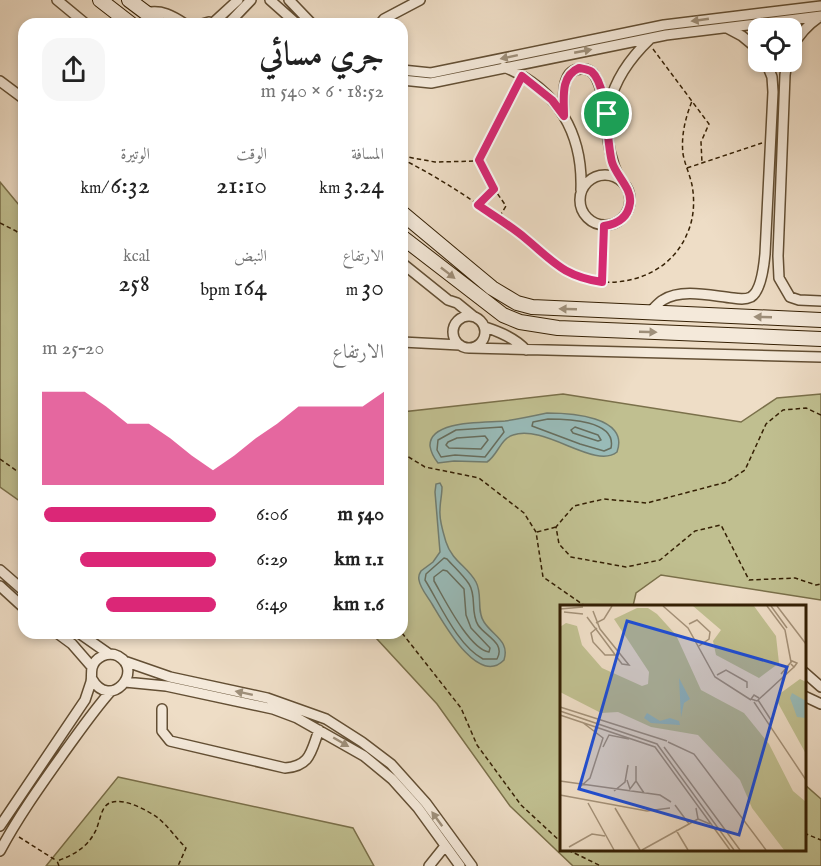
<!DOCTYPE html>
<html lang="ar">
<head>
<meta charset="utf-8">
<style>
	body { margin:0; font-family:"IM FELL English",Amiri,serif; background:#f6f6f6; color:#222; direction:rtl; height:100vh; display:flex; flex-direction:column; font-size:22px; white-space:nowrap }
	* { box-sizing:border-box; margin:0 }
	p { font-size:20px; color:#767676 }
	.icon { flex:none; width:33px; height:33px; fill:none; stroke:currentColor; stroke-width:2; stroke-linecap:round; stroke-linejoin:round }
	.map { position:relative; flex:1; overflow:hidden; direction:ltr }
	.details { position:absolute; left:18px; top:18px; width:390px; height:621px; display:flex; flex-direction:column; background:#fff; border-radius:18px; box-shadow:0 3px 9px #0003; direction:rtl }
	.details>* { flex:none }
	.controls { position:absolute; left:748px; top:18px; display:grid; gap:12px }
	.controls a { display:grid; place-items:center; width:54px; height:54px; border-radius:12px; background:#fff; box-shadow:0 3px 9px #0003; font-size:30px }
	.pin { position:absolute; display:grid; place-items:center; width:51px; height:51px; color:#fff; margin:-26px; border:3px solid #fff; border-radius:50%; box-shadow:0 2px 6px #0007 }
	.round { display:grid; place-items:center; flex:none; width:63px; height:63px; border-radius:18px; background:#f6f6f6 }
	.overview { display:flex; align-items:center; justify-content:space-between; height:102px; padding:0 24px }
	h1 { font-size:33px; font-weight:600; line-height:45px }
	.metrics { display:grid; grid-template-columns:repeat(3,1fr); gap:9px; height:102px; padding:6px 24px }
	.metrics div { display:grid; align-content:center }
	.metrics b { font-size:26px; font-weight:600 }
	.metrics small { font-size:16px; font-weight:400 }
	.metrics p { font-size:16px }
	.chart { height:168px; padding:12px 24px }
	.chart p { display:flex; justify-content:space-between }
	.chart svg { width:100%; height:108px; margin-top:6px; fill:#db2777; opacity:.7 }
	ul { padding:0 24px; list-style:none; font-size:20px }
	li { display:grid; grid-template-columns:96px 72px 1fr; align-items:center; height:45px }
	li i { height:15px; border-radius:8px; background:#db2777 }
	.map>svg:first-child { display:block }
	.green { fill:#c0bf90; stroke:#7a704a; stroke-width:1.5 }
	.water { fill:#99bbb8; stroke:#717d70; stroke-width:1.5 }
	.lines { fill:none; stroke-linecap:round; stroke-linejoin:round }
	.shore { stroke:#676e5e; stroke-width:1.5 }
	.street-casing { stroke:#634f34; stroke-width:12 }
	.secondary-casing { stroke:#352004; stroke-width:16 }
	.path { stroke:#352004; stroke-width:1.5; stroke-dasharray:4.5 3; stroke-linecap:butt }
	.street { stroke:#f4e9da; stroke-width:9 }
	.secondary { stroke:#f4e9da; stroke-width:14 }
	.oneway { fill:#9e8f7a }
	.route-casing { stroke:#fff; stroke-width:12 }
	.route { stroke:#db2777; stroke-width:8 }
	.inset-road { fill:none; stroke:#a49178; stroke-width:1.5 }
	.view { fill:#1d4ed8; fill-opacity:0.15; stroke:#1d4ed8; stroke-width:3 }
	.inset-edge { fill:none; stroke:#352004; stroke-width:3 }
</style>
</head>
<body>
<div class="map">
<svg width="821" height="866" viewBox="0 0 821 866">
	<rect width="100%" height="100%" fill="#eeddc6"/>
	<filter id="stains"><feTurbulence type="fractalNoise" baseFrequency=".00333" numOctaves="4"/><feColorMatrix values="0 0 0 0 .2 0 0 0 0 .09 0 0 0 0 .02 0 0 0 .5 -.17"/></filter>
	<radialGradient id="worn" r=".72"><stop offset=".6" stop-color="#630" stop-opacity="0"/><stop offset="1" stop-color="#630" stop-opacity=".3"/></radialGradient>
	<!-- green -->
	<path class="green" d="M0,182l24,29v293l-24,-17z
		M563,394l178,28 36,-24 44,-4v206l-160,-25 -25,18 -3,13h-71v244h242l1,-65 16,14v67h-248l-63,-60 -73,-102 -61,-66 -21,-5h47v-221z
		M118,777l235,51 21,38h-328z"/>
	<!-- water -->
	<path class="water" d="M547,413c22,0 83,3 70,39 -22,18 -72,-28 -104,-17 -13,4 -15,20 -26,27l-33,-1 -16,2c-4,-5 -7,-10 -8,-17 -1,-27 58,-23 75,-25 14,-2 28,-5 42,-8z
		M440,483l2,4c0,8 -2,15 -2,23 -1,10 3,22 6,32 6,19 22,25 30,40 7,13 0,28 8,40 9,14 26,19 20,38 -26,27 -61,-38 -72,-56 -4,-7 -12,-16 -13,-24 -1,-4 0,-6 2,-9l12,-9 7,-10 -5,-60 1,-8z"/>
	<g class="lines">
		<!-- shore -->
		<path class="shore" d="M548,419c18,0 69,1 63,29l-7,3 -24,-7 -48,-18 1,-4z
			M502,427l2,5 -19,25 -30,-2 -14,2 -4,-7 1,-10 18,-10z
			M575,427l23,8 3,5 -3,1 -25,-8 -2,-3z
			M485,436l3,4 -7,9 -32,-1 -3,-3 2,-3 9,-4z
			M444,558l3,1c7,8 16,16 22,25 8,12 1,28 9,41 7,11 28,18 19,34h-14c-26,-14 -43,-55 -58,-79l1,-6z
			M443,570l4,1 17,18 2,26 5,13 19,20 -1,4c-20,-3 -45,-54 -55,-71v-4z"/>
		<defs>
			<path id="street" d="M57,0l29,24
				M270,0l27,24
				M289,0l23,24
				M146,13c15,-4 27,3 39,11
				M214,22l24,-22
				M202,24l7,-2 7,2
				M228,24l23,-24
				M380,24l4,-5 36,-19
				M727,28l15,8 17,14
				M792,47c7,-12 14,-21 26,-29
				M787,62l-2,13 -7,181 1,22 11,19 9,3 22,1
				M504,67c54,22 79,67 77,123
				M402,70l29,3 233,-48 157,-19
				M402,80l29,3 235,-48 155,-19
				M0,81l24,18
				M564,115c0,-14 -5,-48 19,-46 5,0 9,2 12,7 6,9 8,25 12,36
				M580 200a25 25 0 1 1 50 0a25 25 0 1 1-50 0Z
				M620,180c-25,-55 -13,-100 30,-141
				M402,263l46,37 9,3 16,13
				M650,312c4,-4 9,-10 13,-12 19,-12 49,-4 70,-2 6,1 12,2 18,-1 10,-6 13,-32 14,-43l8,-162 -1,-15 -6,-15
				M453 332a16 16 0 1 1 32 0a16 16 0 1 1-32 0Z
				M485,327c15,5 30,11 41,23
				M402,342l58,3
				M470,348l351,9
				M0,570l24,21
				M0,586l24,22
				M57,633l15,11 20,23
				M79,633l30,21
				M124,661l46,16 97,21 59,21 36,23 29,22 35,39 46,63
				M804,672l17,15
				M125,682l41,4 107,23 24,9 67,38 28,23 26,29 42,58
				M804,696l17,8
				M162,709v22l8,10 115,27c26,-2 26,-17 34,-38
				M0,826l85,-126c2,-6 4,-12 6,-18 1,-5 0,-9 1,-14 3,-11 16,-17 26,-12 27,15 -8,55 -26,23
				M0,851c18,-34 41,-66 63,-97 16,-22 31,-44 48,-63
				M429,866l16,-20"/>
			<path id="secondary" d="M100,0l31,24
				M129,0l32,24
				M402,213l90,75 25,15 15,4 289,13
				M402,237l101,78 17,7 38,6 263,11"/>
		</defs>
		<!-- street casing -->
		<use href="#street" class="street-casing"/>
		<!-- secondary casing -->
		<use href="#secondary" class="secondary-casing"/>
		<!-- path -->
		<path class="path" d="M653,49l56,75 -8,18 1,21
			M402,156l33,6 43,-1
			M402,159c34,17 66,38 97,60 8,6 18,12 26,19 14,12 25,25 42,34 42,22 101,8 120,-38 7,-15 8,-33 5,-49 -2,-10 -7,-20 -9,-31 -2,-18 2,-35 9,-53
			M479,160l39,-77
			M480,161l8,19 18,26 -8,13
			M687,168l75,-25
			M478,205l15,-16
			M0,223l16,8 8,8
			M602,282l2,-56
			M821,415l-15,-7 -23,2 -17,14 -21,46 -18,12 -80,21 -43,-4 -30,7 -18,21 3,17 12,13 55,10 34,-7 35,-29 26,-6 28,55 46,-2 21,7 5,-1
			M402,453l23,14 54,11 45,35 12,19 7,45 42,29
			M0,459l24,17
			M537,532l19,-5
			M402,633l59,75 16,37 44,60 41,38
			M804,833l17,7
			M19,837l38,24
			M568,850l33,16
			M59,866l-2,-5c17,-6 31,-14 39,-31 3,-7 4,-15 8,-22 10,-16 42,1 54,10 10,8 19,21 28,30l-8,18"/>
		<!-- street -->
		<use href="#street" class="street"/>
		<!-- secondary -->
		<use href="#secondary" class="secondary"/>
	</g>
	<!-- one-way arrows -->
	<defs><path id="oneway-solid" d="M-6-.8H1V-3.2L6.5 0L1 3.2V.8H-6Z" transform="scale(1.5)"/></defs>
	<g class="oneway">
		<use href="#oneway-solid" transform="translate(700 20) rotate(172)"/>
		<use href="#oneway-solid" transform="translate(583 51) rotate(-11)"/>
		<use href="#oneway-solid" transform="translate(509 57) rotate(168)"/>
		<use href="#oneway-solid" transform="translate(448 273) rotate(38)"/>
		<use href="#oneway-solid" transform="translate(568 309) rotate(-178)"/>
		<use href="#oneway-solid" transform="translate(763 317) rotate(-178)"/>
		<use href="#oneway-solid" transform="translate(648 332) rotate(2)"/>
		<use href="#oneway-solid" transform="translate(244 693) rotate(-168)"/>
		<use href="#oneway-solid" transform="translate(341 742) rotate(30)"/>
		<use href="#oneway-solid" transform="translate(437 819) rotate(-126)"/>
	</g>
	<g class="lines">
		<defs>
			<path id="route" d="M579,68c4,1 9,1 13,4 16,14 14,69 20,90 4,14 20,26 18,41 -2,15 -13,21 -26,23l-2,56c-39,-6 -48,-20 -77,-44 -14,-12 -31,-22 -47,-33l16,-16 -15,-29 43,-84 30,24 12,16c0,-18 -4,-40 15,-48z"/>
		</defs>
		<!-- route casing -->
		<use href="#route" class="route-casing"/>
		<!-- route -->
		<use href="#route" class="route"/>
	</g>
	<!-- overview -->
	<g transform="translate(560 605)">
		<rect width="246" height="246" fill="#eeddc6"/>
		<path d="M133,1h61l22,30 3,27 -20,15 -43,-23 -3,-14 8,-11zM77,3h11l9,6 19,21 25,55 43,23 25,31 24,47 13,11v48h-22l-32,-42 -12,-28 -42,-45 -47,-8 -33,-15 -17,1 -41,-21v-65l6,-4 11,3 5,19 20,23 40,18 6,-2 1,-12 -35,-53zM240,74l6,3v72l-28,-51v-8z" fill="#c0bf90"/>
		<path d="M119,73l11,21 -6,4 -3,14zM232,88l14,8v17l-9,-1 -7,-19zM87,108l13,8 10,-3 9,3 1,4 -29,-2 -7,-5z" fill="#99bbb8"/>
		<path class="inset-road" d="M103,1l25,22 27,49 36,23M207,1l18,24 6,32M211,1l16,22M217,1l29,38M0,4l23,-2M4,7l19,2M27,12l35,47 7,1 -29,-36 -7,-18M36,18l8,-4 8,-13M129,19l8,-4 13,12 -1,7 -10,7M37,23l-6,5 2,9 12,13h12M221,69l11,-13 5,2 -3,4 -3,-3M157,70l9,-5 21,12v6M199,93l-5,-3 -3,4 6,2 37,-34M198,95l13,20M194,97l52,78M0,102l107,34M0,106l97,33 77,106M0,110l95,32 75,103M108,137l26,12 72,96M43,142l6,-12 20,4M104,142l76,103M76,161v15l8,12M67,175l3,9 6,-8M0,176l100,14 11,7M21,181l9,-8 13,-40 -21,-16M54,186l11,-9 3,-17M0,190l87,16 23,-3M28,198l26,47M115,200l14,19M55,203l25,42M136,203l2,11 12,5M116,225l12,20M9,242l23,-13 13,2M82,245l56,-31"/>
		<path class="view" d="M67,16l160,46 -48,168 -160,-46z"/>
		<rect width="246" height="246" class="inset-edge"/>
	</g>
	<rect width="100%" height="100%" filter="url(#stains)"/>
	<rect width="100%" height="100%" fill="url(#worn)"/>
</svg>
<div class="controls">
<a><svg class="icon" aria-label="locate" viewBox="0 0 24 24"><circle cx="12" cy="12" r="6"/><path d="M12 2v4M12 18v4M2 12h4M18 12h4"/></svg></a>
</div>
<div class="pin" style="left:607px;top:114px;background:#1e9e55"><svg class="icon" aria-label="arrive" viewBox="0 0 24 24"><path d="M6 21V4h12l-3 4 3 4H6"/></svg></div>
<section class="details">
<div class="overview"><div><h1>جري مسائي</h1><p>18:52 · 6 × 540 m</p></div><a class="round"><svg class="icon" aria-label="share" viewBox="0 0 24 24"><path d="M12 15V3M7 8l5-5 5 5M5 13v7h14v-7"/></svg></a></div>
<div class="metrics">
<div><p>المسافة</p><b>3.24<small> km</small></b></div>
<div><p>الوقت</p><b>21:10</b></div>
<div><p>الوتيرة</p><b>6:32<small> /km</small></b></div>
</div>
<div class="metrics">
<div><p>الارتفاع</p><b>30<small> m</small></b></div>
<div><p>النبض</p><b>164<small> bpm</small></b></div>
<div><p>kcal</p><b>258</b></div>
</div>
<div class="chart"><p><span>الارتفاع</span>20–25 m</p>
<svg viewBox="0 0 160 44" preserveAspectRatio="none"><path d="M0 44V6L10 6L20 6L30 12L40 19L50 19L60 25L70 32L80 38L90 32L100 25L110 19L120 12L130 12L140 12L150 12L160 6V44z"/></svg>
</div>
<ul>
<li><b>540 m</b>6:06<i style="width:99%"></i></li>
<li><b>1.1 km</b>6:29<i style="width:78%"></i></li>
<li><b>1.6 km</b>6:49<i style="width:63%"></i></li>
</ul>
</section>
</div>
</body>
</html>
